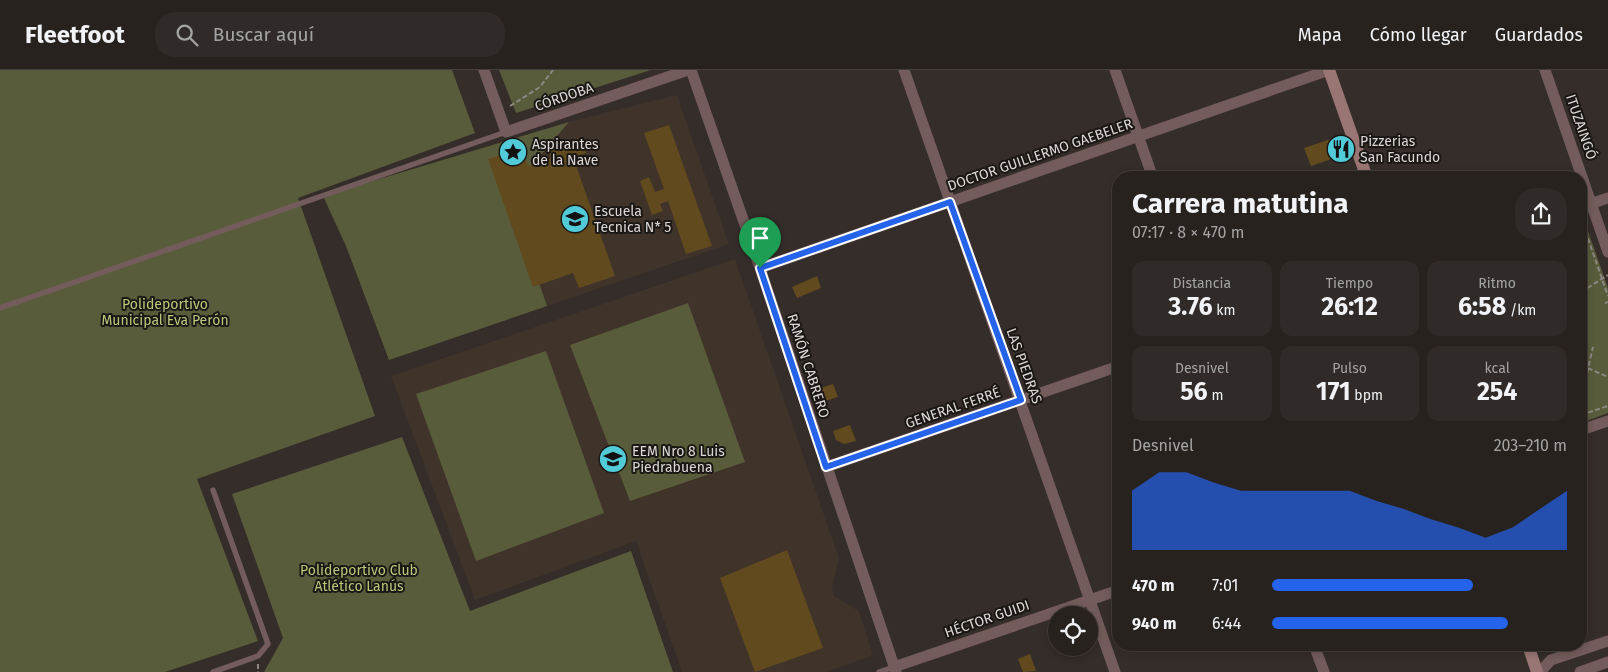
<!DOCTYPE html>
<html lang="es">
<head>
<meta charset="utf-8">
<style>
	body { margin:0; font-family:"Fira Sans",sans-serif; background:#302a28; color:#f1f3f6; height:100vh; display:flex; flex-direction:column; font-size:19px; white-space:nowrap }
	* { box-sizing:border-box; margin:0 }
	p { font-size:16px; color:#a5a4a4 }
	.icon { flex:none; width:28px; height:28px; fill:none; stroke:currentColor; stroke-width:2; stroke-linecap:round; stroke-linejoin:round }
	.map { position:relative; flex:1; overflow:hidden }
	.drawer { position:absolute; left:1112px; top:101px; width:475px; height:480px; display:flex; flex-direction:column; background:#28221f; border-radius:20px; box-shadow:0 2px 8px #0003,0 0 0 1px #443f3d }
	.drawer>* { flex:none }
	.buttons { position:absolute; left:1048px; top:536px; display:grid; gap:10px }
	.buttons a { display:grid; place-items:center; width:50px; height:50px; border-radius:50%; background:#28221f; box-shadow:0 2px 8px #0003,0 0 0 1px #443f3d; font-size:25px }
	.pin { position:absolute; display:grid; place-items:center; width:42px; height:42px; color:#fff; margin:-51px -21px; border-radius:50% 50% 50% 0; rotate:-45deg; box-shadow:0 0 5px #0007 }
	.pin .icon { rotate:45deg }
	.round { display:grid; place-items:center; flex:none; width:52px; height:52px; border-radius:20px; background:#302a28 }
	.headline { display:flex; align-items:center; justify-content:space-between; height:85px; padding:0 20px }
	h1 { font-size:28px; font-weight:700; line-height:38px }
	.figures { display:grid; grid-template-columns:repeat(3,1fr); gap:8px; height:85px; padding:5px 20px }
	.figures div { display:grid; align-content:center; border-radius:12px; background:#302a28; text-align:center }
	.figures b { font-size:25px; font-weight:700 }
	.figures small { font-size:14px; font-weight:400 }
	.figures p { font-size:14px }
	.chart { height:140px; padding:10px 20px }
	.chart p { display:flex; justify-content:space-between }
	.chart svg { width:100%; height:90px; margin-top:5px; fill:#2563eb; opacity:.7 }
	ul { padding:0 20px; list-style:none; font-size:16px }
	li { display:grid; grid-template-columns:80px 60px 1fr; align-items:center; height:38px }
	li i { height:12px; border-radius:6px; background:#2563eb }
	header { display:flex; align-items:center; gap:30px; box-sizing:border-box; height:70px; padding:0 25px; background:#28221f; border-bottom:1px solid #443f3d }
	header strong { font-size:24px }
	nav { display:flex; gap:28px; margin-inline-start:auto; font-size:18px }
	.search { width:350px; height:45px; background:#302a28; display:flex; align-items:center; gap:12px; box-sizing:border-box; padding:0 18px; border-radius:20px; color:#a5a4a4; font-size:19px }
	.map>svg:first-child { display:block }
	.built { fill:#40332a }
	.green { fill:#585c3a }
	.building { fill:#614b1e }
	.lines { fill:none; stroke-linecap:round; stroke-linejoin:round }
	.path { stroke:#8e8784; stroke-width:2; stroke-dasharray:5 2.5; stroke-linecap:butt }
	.lane { stroke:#735c5b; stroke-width:5.5 }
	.street { stroke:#735c5b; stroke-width:11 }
	.secondary { stroke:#997573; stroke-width:12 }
	.route-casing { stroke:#fff; stroke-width:10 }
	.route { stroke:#2563eb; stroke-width:6 }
	.labels { text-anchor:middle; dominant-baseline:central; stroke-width:4; stroke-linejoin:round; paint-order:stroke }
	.street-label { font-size:14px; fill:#ddd8d5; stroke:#1a1714 }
	.poi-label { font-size:14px; fill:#ddd8d5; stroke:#1a1714; text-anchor:start }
	.park-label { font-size:14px; fill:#bec67b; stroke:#1a1714 }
</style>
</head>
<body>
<header>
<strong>Fleetfoot</strong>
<div class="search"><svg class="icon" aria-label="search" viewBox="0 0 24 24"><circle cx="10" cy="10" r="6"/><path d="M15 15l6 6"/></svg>Buscar aquí</div>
<nav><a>Mapa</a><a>Cómo llegar</a><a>Guardados</a></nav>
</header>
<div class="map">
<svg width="1608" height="602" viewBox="0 0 1608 602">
	<rect width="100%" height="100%" fill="#352d29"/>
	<!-- built -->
	<path class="built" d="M677,25l52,149 -340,116 119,-167 61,-71z
		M735,189l104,299 -7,29 2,9 25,15 14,44 -46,17h-145l-46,-131 -161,59 -84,-224z"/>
	<!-- green -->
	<path class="green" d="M0,0h452l23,63 -177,65 77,218 -178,63 61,162 -93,31h-165z
		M499,0h152l-135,43z
		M569,52l-61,71 39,113 -158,54 -43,-114 -23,-50z
		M1581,147h2l25,71v125l-27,10z
		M688,233l57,159 -115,39 -60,-156z
		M546,281l58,162 -128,48 -60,-167z
		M402,367l68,174 161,-60 42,121h-409l19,-34 -51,-144z"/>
	<!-- building -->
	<path class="building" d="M669,55l43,121 -26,8 -18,-53 -8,3 3,7 -11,4 -12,-34 9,-4 6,15 9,-3 -20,-56z
		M1340,66l6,18 -35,12 -7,-18z
		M580,68l6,15 -13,4 42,119 -36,12 -6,-15 -40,14 -45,-128 34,-11 6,18 23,-8 -3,-9z
		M817,206l4,12 -24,10 -5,-11z
		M833,314l5,13 -16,5 -4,-13z
		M850,355l6,16 -12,3 -8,-4 -3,-9z
		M787,480l36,98 -68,24 -35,-94z
		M1030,584l6,17 -13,1 -5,-13z"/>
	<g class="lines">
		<!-- path -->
		<path class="path" d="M510,36l30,-19 13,-17
			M1581,155l4,-7
			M1581,157h3l24,69
			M1581,222l27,-17
			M1605,233l3,-1
			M1581,295l27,12
			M1587,303l6,-26
			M1581,345l27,-9
			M258,594v8"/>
		<!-- lane -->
		<path class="lane" d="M0,238l506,-176
			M213,420l55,154 -10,12 -45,16
			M879,602l15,-5"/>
		<!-- street -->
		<path class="street" d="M484,0l22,62 182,-62
			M691,0l69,198 136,404
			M904,0l211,602
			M1115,0l38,108
			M1545,0l63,182
			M1581,137l27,-9
			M760,198l569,-198
			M1581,360l27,-9
			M826,397l293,-101
			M1314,575l10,27
			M894,597l225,-77
			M1540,602l11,-12 57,-19
			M1580,602l28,-10"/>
		<!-- secondary -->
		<path class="secondary" d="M1329,0l38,108
			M1528,575l9,27"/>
	</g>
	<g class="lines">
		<defs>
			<path id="route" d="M950,132l71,198 -195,67 -66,-199z"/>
		</defs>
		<!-- route casing -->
		<use href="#route" class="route-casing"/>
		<!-- route -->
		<use href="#route" class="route"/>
	</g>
	<!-- icons -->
	<defs>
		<symbol id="restaurant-disc" viewBox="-11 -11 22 22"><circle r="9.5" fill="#52cbd9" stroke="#1a1714"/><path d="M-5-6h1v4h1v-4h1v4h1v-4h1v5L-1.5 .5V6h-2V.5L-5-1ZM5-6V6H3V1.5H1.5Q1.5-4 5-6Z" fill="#111"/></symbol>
		<symbol id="sight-disc" viewBox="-11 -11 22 22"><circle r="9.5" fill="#52cbd9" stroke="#1a1714"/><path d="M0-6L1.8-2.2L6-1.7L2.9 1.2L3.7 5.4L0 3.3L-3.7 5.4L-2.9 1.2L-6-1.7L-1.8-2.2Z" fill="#111"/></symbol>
		<symbol id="school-disc" viewBox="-11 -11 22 22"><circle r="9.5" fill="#52cbd9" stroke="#1a1714"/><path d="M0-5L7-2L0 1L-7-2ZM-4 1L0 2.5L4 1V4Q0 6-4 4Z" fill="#111"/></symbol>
	</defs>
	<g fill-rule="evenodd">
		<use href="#restaurant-disc" x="1325" y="63" width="32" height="32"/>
		<use href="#sight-disc" x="497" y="66" width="32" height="32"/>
		<use href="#school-disc" x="559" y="133" width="32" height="32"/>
		<use href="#school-disc" x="597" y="373" width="32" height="32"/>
	</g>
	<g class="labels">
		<!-- street labels -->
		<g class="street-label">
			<text transform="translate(564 27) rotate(-19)">CÓRDOBA</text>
			<text transform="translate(1581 57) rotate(71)">ITUZAINGÓ</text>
			<text transform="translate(1040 85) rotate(-19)">DOCTOR GUILLERMO GAEBELER</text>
			<text transform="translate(808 296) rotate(72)">RAMÓN CABRERO</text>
			<text transform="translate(1024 296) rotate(70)">LAS PIEDRAS</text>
			<text transform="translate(953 338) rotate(-19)">GENERAL FERRÉ</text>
			<text transform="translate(987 549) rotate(-19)">HÉCTOR GUIDI</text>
		</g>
		<!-- poi labels -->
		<g class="poi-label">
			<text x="1360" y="71">Pizzerias<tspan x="1360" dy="16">San Facundo</tspan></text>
			<text x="532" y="74">Aspirantes<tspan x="532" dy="16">de la Nave</tspan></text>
			<text x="594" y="141">Escuela<tspan x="594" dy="16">Tecnica N* 5</tspan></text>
			<text x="632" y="381">EEM Nro 8 Luis<tspan x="632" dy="16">Piedrabuena</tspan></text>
		</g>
		<!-- park labels -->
		<g class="park-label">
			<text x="165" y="234">Polideportivo<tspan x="165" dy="16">Municipal Eva Perón</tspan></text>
			<text x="359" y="500">Polideportivo Club<tspan x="359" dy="16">Atlético Lanús</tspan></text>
		</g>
	</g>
</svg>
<div class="buttons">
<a><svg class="icon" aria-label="locate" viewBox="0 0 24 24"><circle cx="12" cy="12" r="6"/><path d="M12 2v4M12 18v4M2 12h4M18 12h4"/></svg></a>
</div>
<div class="pin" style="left:760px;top:198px;background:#1e9e55"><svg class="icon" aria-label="arrive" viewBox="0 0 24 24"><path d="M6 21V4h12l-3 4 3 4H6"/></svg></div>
<section class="drawer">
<div class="headline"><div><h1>Carrera matutina</h1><p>07:17 · 8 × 470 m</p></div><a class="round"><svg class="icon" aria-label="share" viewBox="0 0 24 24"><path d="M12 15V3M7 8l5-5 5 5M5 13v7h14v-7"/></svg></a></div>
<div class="figures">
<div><p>Distancia</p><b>3.76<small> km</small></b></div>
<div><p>Tiempo</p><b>26:12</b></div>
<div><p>Ritmo</p><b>6:58<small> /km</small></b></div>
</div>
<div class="figures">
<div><p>Desnivel</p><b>56<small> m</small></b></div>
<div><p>Pulso</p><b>171<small> bpm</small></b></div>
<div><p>kcal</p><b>254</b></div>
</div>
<div class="chart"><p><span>Desnivel</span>203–210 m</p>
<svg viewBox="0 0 160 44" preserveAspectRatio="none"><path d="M0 44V15L10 6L20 6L30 11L40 15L50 15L60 15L70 15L80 15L90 20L100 24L110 29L120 33L130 38L140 33L150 24L160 15V44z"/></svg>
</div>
<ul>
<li><b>470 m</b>7:01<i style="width:68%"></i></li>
<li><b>940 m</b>6:44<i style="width:80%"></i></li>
</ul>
</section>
</div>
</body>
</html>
